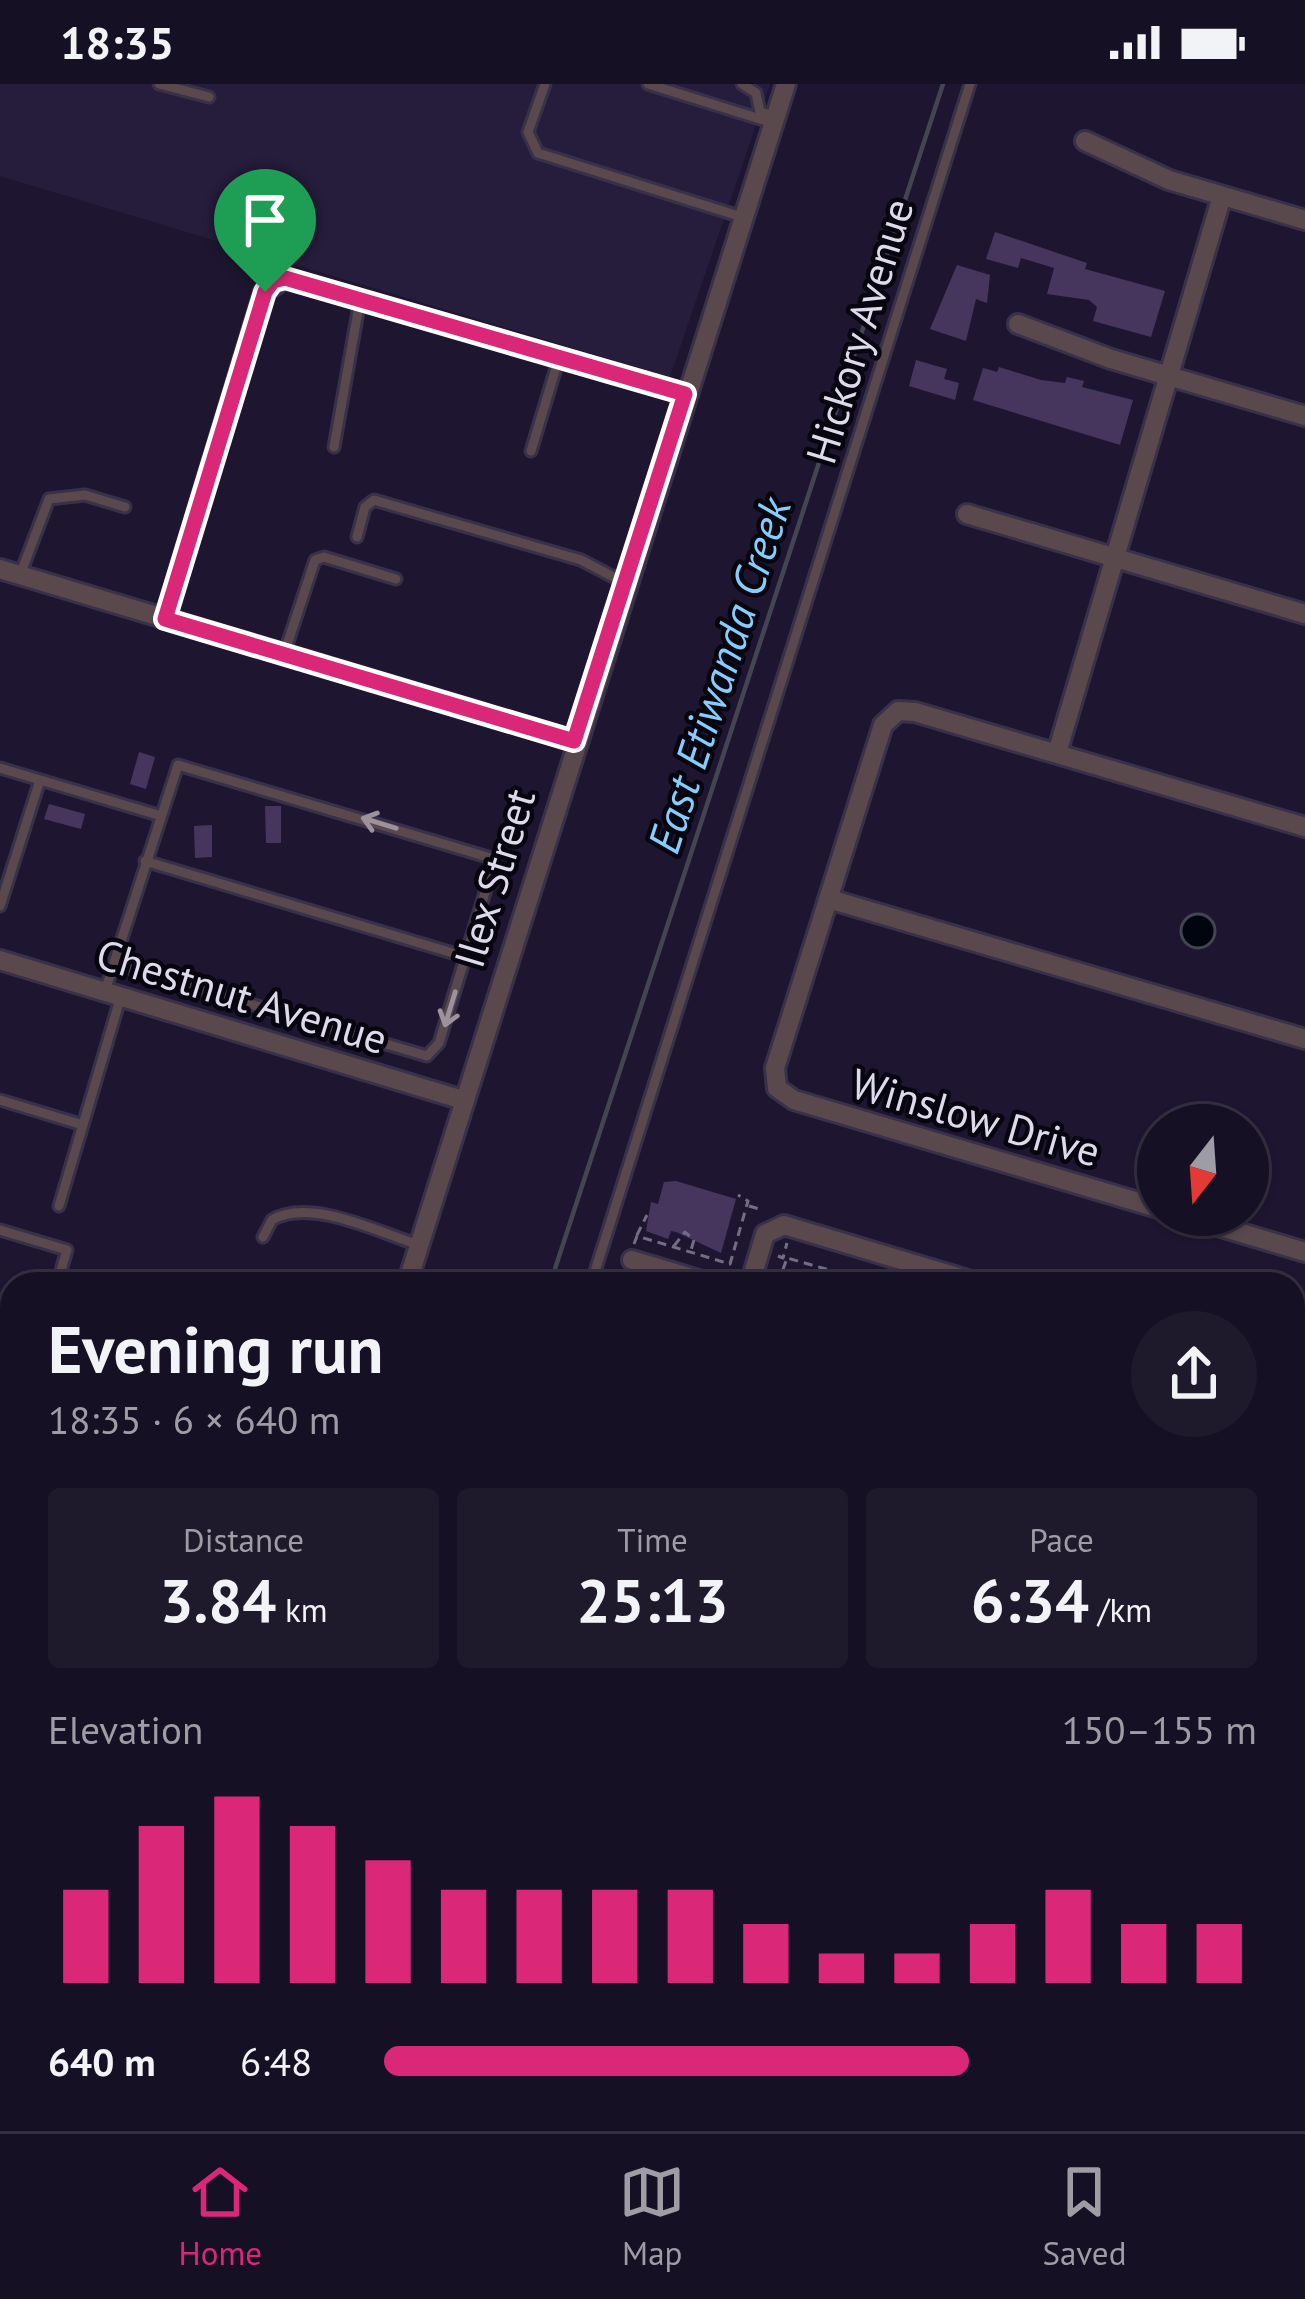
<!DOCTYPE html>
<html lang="en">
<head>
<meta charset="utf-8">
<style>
	body { margin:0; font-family:"PT Sans",sans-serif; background:#1f192c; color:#f1f3f6; height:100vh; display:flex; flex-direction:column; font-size:45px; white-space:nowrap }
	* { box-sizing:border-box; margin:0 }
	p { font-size:39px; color:#9e9da6 }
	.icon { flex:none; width:66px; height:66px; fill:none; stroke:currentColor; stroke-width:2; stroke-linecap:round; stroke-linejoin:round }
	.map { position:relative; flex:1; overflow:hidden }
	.panel { position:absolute; left:0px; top:1188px; width:1305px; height:861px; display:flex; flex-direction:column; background:#161024; border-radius:36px 36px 0 0; box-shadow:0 3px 9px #0004,0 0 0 3px #353041 }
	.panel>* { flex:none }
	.needle { width:78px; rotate:197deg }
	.controls { position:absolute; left:1137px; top:1020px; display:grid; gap:24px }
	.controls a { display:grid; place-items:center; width:132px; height:132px; border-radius:50%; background:#161024; box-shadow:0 3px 9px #0004,0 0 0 3px #353041; font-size:60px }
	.pin { position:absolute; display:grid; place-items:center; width:102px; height:102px; color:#fff; margin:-123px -51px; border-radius:50% 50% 50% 0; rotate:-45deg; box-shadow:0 0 12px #0007 }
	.pin .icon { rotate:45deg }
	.round { display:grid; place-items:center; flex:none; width:126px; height:126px; border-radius:63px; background:#1f192c }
	.headline { display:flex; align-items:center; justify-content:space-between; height:204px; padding:0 48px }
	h1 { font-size:66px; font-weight:600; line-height:90px }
	.metrics { display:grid; grid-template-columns:repeat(3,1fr); gap:18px; height:204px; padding:12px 48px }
	.metrics div { display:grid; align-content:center; border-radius:12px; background:#1f192c; text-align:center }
	.metrics b { font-size:60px; font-weight:600 }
	.metrics small { font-size:33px; font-weight:400 }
	.metrics p { font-size:33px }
	.chart { height:336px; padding:24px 48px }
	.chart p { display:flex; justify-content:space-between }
	.chart svg { width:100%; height:216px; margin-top:12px; stroke:#db2777; stroke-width:6 }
	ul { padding:0 48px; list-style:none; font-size:39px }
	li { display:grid; grid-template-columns:192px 144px 1fr; align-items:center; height:90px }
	li i { height:30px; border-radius:15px; background:#db2777 }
	.status { display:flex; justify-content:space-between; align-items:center; height:84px; padding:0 60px; background:#161024; direction:ltr }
	.status svg { height:33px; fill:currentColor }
	.tabs { display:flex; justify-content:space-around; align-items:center; height:168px; border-top:3px solid #353041; background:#161024; font-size:33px; color:#9e9da6 }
	.tabs a { display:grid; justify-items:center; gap:6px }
	.tabs .on { color:#db2777 }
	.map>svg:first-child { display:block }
	.built { fill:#261c3c }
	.green { fill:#313f1f }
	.water { fill:#000510; stroke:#434552; stroke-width:3 }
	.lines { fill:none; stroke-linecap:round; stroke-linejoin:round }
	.stream { stroke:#434552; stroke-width:4.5 }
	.building { fill:#46365e }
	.service-casing { stroke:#39314a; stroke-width:15 }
	.minor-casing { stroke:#39314a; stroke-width:24 }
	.secondary-casing { stroke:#39314a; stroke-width:33 }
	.primary-casing { stroke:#39314a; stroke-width:36 }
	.path { stroke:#746e84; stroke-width:3; stroke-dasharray:9 6; stroke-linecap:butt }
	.service { stroke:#59494c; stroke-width:9 }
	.minor { stroke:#59494c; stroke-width:18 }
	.secondary { stroke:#7b6267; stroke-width:27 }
	.primary { stroke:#96757c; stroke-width:30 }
	.oneway { stroke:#9c929c }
	.route-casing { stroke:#fff; stroke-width:24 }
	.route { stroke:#db2777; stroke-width:15 }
	.labels { text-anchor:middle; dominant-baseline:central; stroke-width:9; stroke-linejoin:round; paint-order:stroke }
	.street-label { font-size:42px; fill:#dedaec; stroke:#07050f }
	.water-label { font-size:45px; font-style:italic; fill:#83cefd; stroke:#07050f }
</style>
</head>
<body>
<div class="status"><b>18:35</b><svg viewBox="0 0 49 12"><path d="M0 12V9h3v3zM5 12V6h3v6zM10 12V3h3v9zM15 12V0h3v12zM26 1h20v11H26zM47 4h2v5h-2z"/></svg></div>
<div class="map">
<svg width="1305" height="2047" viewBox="0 0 1305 2047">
	<rect width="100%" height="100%" fill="#1e1630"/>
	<!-- built -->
	<path class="built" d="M0,0h770l-100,293 -670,-201z"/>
	<!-- green -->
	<path class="green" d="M0,1578l12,3v188l-12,23z"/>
	<!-- water -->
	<path class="water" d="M1181 847a17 17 0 1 1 34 0a17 17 0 1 1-34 0Z
		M1301,1881l4,166h-140l9,-10h119v-146z"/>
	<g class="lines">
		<!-- stream -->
		<path class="stream" d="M550,1200l393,-1200
			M0,2046l12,-16"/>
	</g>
	<!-- building -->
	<path class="building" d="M995,148l92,31 -2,6 80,22 -14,46 -58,-16 4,-14 -8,-7 -42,-6 7,-26 -33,-10 -3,10 -32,-9z
		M957,181l33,10 -3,28 -11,-4 -10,42 -36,-12z
		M916,276l31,9 -3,10 15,4 -4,17 -46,-14z
		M999,283l42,13 24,3 2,-6 17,4 -2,6 51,13 -13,45 -147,-45 10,-32 14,4z
		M139,668l16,5 -9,32 -16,-5z
		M49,720l36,10 -4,15 -37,-10z
		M265,722h16v37h-15z
		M212,741v32l-17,1 -1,-32z
		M676,1097l60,18 -15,54 -45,-21 -5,-1 -3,8 -22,-8 5,-29 7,2 6,-22z"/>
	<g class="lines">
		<defs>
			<path id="service" d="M159,0l50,13
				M545,0l-17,48 10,21 204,64
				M648,0l125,39
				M742,0l14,9 4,19 15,4
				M334,363l26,-147
				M531,367l28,-93
				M357,453l8,-30 9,-7 207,60 44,23
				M20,491l29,-76 36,-4 40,12
				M284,570l31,-94 9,-3 72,22
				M0,684l158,47
				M145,777l321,96
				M0,822l40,-126
				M105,907l73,-226 313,93 3,5 -55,180 -12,13 -313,-92
				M0,1016l83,25
				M59,1122l62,-210
				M0,1146l67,20 -10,34
				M263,1153l9,-17c38,-23 108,13 147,25
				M591,1200l379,-1200
				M0,1302l12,4
				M562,2037l31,10
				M779,2037l32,10
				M34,2047l9,-10
				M379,2047l3,-10"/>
			<path id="minor" d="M1085,57l84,39 136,40
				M1018,240l93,35 194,57
				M967,430l338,100
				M0,485l574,172
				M165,535l99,-327 21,-14 400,116
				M1057,669l165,-557
				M829,815l476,140
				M0,876l463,140
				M1158,1124l-364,-108 -17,-12 -2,-20 108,-343 15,-14 17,1 390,115
				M1181,1131l124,37
				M632,1176l80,24
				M407,1200l379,-1200
				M750,1200l15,-50 19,-9 197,59
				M1293,1306l12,10
				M1293,1421l12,-16
				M0,1560l12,4
				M0,1823l12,-22"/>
			<path id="secondary" d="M263,2047l3,-10"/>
			<path id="primary" d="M0,1374l12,3
				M0,1411l12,3
				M1293,1756l12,3
				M1293,1792l12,3"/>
		</defs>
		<!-- service casing -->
		<use href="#service" class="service-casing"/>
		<!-- minor casing -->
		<use href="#minor" class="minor-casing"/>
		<!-- secondary casing -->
		<use href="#secondary" class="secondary-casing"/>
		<!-- primary casing -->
		<use href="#primary" class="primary-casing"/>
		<!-- path -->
		<path class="path" d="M749,1122l14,4
			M637,1151l10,-20
			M634,1160l3,-8 93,28 18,-63 -10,-6
			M674,1162l11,-14 9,8 -3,10
			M778,1172l5,2 4,-15
			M778,1200l9,-26 92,26
			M1293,1340l12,10
			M1293,1485l12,-15
			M0,1600l12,3
			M0,1738l12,-2
			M0,1767l12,-53
			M1293,1846l12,4
			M1293,1880l12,-19
			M0,1997l12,-8
			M1029,2047l8,-10
			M1122,2047l8,-10
			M1158,2047l8,-10"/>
		<!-- service -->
		<use href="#service" class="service"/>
		<!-- minor -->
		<use href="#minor" class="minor"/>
		<!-- secondary -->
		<use href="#secondary" class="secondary"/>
		<!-- primary -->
		<use href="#primary" class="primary"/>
	</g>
	<!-- one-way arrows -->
	<defs><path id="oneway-shaft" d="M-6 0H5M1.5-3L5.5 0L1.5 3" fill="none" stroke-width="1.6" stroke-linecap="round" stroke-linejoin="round" transform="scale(3)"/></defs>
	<g class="oneway">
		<use href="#oneway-shaft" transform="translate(379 739) rotate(-163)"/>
		<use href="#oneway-shaft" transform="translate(450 925) rotate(107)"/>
	</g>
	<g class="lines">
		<defs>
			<path id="route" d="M285,194l400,116 -111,347 -409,-122 100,-327 8,-11z"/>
		</defs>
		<!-- route casing -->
		<use href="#route" class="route-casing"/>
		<!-- route -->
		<use href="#route" class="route"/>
	</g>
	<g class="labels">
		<!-- street labels -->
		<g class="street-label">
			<text transform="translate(859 247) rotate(-73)">Hickory Avenue</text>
			<text transform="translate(494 794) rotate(-73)">Ilex Street</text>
			<text transform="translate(242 912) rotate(17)">Chestnut Avenue</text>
			<text transform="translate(976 1033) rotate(16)">Winslow Drive</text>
		</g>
		<!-- water labels -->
		<g class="water-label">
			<text transform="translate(718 591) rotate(-72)">East Etiwanda Creek</text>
		</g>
	</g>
</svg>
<div class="controls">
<a><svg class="needle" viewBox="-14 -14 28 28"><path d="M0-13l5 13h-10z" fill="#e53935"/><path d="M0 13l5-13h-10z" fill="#9e9da6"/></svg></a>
</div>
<div class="pin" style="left:265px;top:208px;background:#1e9e55"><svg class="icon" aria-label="arrive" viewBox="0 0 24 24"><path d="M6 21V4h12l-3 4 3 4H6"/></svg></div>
<section class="panel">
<div class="headline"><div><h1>Evening run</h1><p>18:35 · 6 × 640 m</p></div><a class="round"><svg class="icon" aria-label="share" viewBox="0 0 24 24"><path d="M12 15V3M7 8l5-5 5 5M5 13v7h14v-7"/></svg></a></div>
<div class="metrics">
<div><p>Distance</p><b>3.84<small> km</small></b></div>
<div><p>Time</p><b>25:13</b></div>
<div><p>Pace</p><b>6:34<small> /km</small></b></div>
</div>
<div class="chart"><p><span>Elevation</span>150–155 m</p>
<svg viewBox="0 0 160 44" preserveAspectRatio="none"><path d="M5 44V25M15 44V12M25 44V6M35 44V12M45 44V19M55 44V25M65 44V25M75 44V25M85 44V25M95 44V32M105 44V38M115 44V38M125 44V32M135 44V25M145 44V32M155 44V32"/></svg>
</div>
<ul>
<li><b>640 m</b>6:48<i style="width:67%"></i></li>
</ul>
</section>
</div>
<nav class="tabs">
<a class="on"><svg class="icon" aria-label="home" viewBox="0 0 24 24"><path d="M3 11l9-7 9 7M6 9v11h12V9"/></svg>Home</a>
<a><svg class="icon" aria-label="map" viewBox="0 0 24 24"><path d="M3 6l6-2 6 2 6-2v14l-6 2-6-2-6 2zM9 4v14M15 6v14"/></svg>Map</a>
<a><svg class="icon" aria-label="saved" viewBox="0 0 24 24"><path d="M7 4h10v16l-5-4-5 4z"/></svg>Saved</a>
</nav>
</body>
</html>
